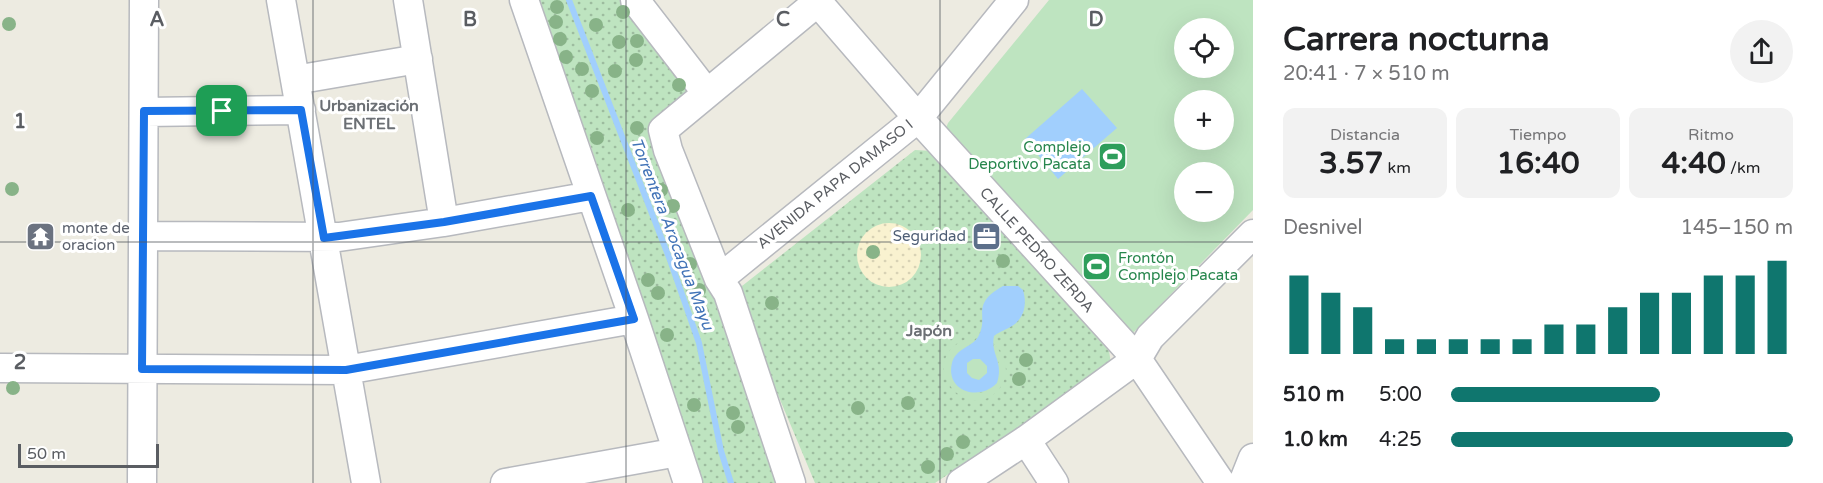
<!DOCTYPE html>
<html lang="es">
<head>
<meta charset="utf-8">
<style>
	body { margin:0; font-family:"Varela Round",sans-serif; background:#f2f2f2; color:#202124; height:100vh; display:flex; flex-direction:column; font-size:22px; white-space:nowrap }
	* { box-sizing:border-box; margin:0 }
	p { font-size:20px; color:#757577 }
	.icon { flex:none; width:33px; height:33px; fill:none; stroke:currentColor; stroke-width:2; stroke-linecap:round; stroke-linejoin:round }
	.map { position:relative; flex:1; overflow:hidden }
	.panel { display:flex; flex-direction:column; background:#fff; width:570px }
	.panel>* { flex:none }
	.controls { position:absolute; left:1174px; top:18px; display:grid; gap:12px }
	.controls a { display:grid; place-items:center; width:60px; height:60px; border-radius:50%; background:#fff; box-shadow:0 6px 24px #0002; font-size:30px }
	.scale { position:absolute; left:18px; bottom:15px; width:141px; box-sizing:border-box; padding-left:6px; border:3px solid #5a5d62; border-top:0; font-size:16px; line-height:21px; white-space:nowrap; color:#5a5d62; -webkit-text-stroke:4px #fff; paint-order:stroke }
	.pin { position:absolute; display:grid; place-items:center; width:51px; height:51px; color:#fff; margin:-26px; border-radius:12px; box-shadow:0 3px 9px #0006 }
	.round { display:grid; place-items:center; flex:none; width:63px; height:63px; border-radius:32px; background:#f2f2f2 }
	.summary { display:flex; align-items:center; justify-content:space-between; height:102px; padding:0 30px }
	h1 { font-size:33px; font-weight:700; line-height:45px }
	.metrics { display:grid; grid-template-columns:repeat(3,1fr); gap:9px; height:102px; padding:6px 30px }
	.metrics div { display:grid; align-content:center; border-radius:12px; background:#f2f2f2; text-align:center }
	.metrics b { font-size:30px; font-weight:700 }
	.metrics small { font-size:16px; font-weight:400 }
	.metrics p { font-size:16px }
	.chart { height:168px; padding:12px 30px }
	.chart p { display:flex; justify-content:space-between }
	.chart svg { width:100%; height:108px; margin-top:6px; stroke:#0f766e; stroke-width:6 }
	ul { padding:0 30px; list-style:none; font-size:20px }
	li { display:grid; grid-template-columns:96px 72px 1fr; align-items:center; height:45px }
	li i { height:15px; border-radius:8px; background:#0f766e }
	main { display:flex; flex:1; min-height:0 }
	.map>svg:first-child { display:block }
	.grass { fill:url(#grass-dots) }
	.sand { fill:url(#sand-dots) }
	.garden { fill:#bee4c0; fill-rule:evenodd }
	.water { fill:#a1cffd; fill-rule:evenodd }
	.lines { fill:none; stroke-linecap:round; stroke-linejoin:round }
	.stream { stroke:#a1cffd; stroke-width:6 }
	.minor-casing { stroke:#b7b9be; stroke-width:31 }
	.minor { stroke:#fff; stroke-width:28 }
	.tree { fill:#88b388 }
	.route-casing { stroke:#fff; stroke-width:12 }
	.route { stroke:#1a73e8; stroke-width:8 }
	.grid { fill:none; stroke:#5a5d62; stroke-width:1.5; stroke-opacity:0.55 }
	.labels { text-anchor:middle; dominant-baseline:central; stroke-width:6; stroke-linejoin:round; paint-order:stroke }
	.leisure-label { font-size:15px; fill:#27864d; stroke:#fff; text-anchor:end }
	.street-label { font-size:15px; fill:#5a5d62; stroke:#fff }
	.worship-label { font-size:15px; fill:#5b616d; stroke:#fff; text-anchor:start }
	.service-label { font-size:15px; fill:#4e5e75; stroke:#fff; text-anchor:end }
	.neighbourhood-label { font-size:16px; font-weight:bold; fill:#6b6f74; stroke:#fff }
	.water-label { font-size:16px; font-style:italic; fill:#4173b7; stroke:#fff }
	.grid-label { font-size:20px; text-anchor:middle; font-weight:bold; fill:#5a5d62; stroke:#fff; stroke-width:6; stroke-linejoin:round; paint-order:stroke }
</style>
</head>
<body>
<main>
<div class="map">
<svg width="1253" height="483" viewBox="0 0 1253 483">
	<defs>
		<pattern id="grass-dots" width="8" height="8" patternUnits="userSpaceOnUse" patternTransform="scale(1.5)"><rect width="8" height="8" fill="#bee4c0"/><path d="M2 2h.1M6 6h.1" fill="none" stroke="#9dbc9f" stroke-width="1.8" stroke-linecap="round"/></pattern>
		<pattern id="sand-dots" width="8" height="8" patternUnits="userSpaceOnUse" patternTransform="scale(1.5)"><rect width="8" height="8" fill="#f9f2d0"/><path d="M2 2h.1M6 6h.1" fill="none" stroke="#d8d2b5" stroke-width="1.8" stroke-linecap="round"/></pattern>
	</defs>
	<rect width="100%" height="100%" fill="#edebe1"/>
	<!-- grass -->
	<path class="grass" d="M533,0h90l68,90 -28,24 -14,16 58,154 15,12 56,187h-75l-113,-339z
		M915,150l18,1 176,200 2,12 -4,6 -172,114h-120l-76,-181 3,-16z"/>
	<!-- sand -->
	<path class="sand" d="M857 255a32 32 0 1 1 64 0a32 32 0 1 1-64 0Z"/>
	<!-- garden -->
	<path class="garden" d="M1049,0h204v210l-120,123 -187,-205 2,-5zM1185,28h39v40h-39zM1185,100h39v40h-39zM1185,172h39v40h-39z
		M973,335l5,1 -26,28 1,15 19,14 14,-1 13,-31 -6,-17 3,1c4,8 10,16 10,26 -1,19 -20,35 -39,28 -19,-7 -31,-31 -17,-49 6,-7 15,-10 23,-15z
		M966 369a11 11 0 1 1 22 0a11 11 0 1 1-22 0Z"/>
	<!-- water -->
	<path class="water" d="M1082,89l35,39 -59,51 -33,-40z
		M1003,286h15l5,4c4,13 2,28 -11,36 -6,4 -12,5 -18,10 -4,18 10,25 3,47 -18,19 -52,8 -45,-20 4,-15 19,-15 26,-26 12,-21 -9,-32 25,-51zM973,359h7l7,7v7l-8,7 -7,-2 -5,-5v-10z"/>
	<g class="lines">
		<!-- stream -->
		<path class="stream" d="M569,0l101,260 29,83 22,108 10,32"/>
		<defs>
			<path id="minor" d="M281,0l85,483
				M408,0l36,222
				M524,0l110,319 54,164
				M635,0l71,92
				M816,0l102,118 219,241 84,124
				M295,80l123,-21
				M144,112l157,-2
				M143,236l196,1 105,-15 147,-26
				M719,279l199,-161 96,-118
				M0,368l346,2 288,-51
				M1026,440l28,43
				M142,483l2,-483
				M505,483l173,-31
				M791,483l-63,-190 -9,-14 -51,-129 -5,-20 157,-130
				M961,483l65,-43 111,-81 13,-22 103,-103
				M1243,483l10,-25"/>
		</defs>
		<!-- minor casing -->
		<use href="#minor" class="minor-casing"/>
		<!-- minor -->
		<use href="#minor" class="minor"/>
	</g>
	<!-- trees -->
	<g class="tree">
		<circle cx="557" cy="7" r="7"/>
		<circle cx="623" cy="12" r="7"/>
		<circle cx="556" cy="22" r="7"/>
		<circle cx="9" cy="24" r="7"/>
		<circle cx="596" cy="25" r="7"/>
		<circle cx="560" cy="39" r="7"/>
		<circle cx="637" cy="41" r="7"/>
		<circle cx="619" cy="42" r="7"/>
		<circle cx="566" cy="57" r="7"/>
		<circle cx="636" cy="60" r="7"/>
		<circle cx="582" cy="69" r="7"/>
		<circle cx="615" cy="71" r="7"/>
		<circle cx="679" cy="85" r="7"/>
		<circle cx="592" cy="91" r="7"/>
		<circle cx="637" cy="128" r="7"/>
		<circle cx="597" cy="138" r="7"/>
		<circle cx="12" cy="189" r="7"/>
		<circle cx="661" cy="190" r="7"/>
		<circle cx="673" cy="206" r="7"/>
		<circle cx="628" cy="210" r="7"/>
		<circle cx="873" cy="252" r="7"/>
		<circle cx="1003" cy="261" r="7"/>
		<circle cx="690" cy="264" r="7"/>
		<circle cx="648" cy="280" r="7"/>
		<circle cx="699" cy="290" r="7"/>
		<circle cx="658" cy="293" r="7"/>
		<circle cx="772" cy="303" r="7"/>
		<circle cx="702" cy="312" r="7"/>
		<circle cx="667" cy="335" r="7"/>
		<circle cx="1026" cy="360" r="7"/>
		<circle cx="1019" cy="379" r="7"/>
		<circle cx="13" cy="388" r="7"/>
		<circle cx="908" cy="403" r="7"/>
		<circle cx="694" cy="405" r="7"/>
		<circle cx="858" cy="408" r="7"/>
		<circle cx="733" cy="413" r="7"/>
		<circle cx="738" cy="427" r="7"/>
		<circle cx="963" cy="442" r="7"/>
		<circle cx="947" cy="454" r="7"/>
		<circle cx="928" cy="467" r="7"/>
	</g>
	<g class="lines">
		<defs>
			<path id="route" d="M301,110l23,128 120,-16 147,-26 43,123 -288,51 -204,-1 2,-258z"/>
		</defs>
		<!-- route casing -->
		<use href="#route" class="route-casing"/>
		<!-- route -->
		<use href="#route" class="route"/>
	</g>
	<!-- grid -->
	<path class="grid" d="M313,0v483M626,0v483M940,0v483M0,242h1253"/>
	<!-- icons -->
	<defs>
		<symbol id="stadium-square" viewBox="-11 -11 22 22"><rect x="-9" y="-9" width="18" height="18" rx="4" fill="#2e9e5b" stroke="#fff"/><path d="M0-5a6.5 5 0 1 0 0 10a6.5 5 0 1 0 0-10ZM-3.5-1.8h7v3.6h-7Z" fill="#fff"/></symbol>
		<symbol id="office-square" viewBox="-11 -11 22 22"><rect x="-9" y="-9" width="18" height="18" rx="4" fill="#5c6f8a" stroke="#fff"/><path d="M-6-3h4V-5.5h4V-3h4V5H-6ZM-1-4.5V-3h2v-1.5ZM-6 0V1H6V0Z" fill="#fff"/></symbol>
		<symbol id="temple-square" viewBox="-11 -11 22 22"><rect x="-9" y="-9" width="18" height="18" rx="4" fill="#6b7280" stroke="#fff"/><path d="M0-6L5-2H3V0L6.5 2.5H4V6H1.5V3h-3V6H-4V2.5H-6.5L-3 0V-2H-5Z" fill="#fff"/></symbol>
	</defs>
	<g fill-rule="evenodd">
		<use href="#stadium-square" x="1096" y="140" width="33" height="33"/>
		<use href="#office-square" x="970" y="220" width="33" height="33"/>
		<use href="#temple-square" x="24" y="220" width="33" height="33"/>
		<use href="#stadium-square" x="1080" y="250" width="33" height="33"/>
	</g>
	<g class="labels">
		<!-- leisure labels -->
		<g class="leisure-label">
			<text x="1091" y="147">Complejo<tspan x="1091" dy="17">Deportivo Pacata</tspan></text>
			<text x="1118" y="258" text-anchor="start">Frontón<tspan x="1118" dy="17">Complejo Pacata</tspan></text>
		</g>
		<!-- street labels -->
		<g class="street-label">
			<text transform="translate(835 184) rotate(-39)">AVENIDA PAPA DAMASO I</text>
			<text transform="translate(1037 250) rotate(48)">CALLE PEDRO ZERDA</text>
		</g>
		<!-- worship labels -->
		<g class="worship-label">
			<text x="62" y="228">monte de<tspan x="62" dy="17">oracion</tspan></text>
		</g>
		<!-- service labels -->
		<g class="service-label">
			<text x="966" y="236">Seguridad</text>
		</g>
		<!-- neighbourhood labels -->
		<g class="neighbourhood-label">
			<text x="369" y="106">Urbanización<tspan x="369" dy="18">ENTEL</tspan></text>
			<text x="929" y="331">Japón</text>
		</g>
		<!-- water labels -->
		<g class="water-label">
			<text transform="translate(672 234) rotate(69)">Torrentera Arocagua Mayu</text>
		</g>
	</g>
	<g class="grid-label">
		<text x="157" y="26">A</text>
		<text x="470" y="26">B</text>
		<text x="783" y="26">C</text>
		<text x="1096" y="26">D</text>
		<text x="20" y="128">1</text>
		<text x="20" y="369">2</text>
	</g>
</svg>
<div class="controls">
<a><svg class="icon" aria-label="locate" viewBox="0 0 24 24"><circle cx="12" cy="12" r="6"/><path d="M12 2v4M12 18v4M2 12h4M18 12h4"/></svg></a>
<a>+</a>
<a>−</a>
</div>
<div class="scale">50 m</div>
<div class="pin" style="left:222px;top:111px;background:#1e9e55"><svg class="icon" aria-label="arrive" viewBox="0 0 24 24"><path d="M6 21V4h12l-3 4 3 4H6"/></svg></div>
</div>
<section class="panel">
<div class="summary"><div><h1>Carrera nocturna</h1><p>20:41 · 7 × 510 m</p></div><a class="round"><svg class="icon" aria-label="share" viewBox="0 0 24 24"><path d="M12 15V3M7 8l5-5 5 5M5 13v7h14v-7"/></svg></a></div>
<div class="metrics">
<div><p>Distancia</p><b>3.57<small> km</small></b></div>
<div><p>Tiempo</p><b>16:40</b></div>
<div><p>Ritmo</p><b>4:40<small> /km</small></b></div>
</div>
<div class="chart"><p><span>Desnivel</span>145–150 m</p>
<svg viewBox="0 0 160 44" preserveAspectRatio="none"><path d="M5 44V12M15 44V19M25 44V25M35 44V38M45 44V38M55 44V38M65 44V38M75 44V38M85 44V32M95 44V32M105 44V25M115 44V19M125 44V19M135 44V12M145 44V12M155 44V6"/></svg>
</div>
<ul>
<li><b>510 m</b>5:00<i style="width:61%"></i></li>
<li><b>1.0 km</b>4:25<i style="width:100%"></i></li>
</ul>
</section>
</main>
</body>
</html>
